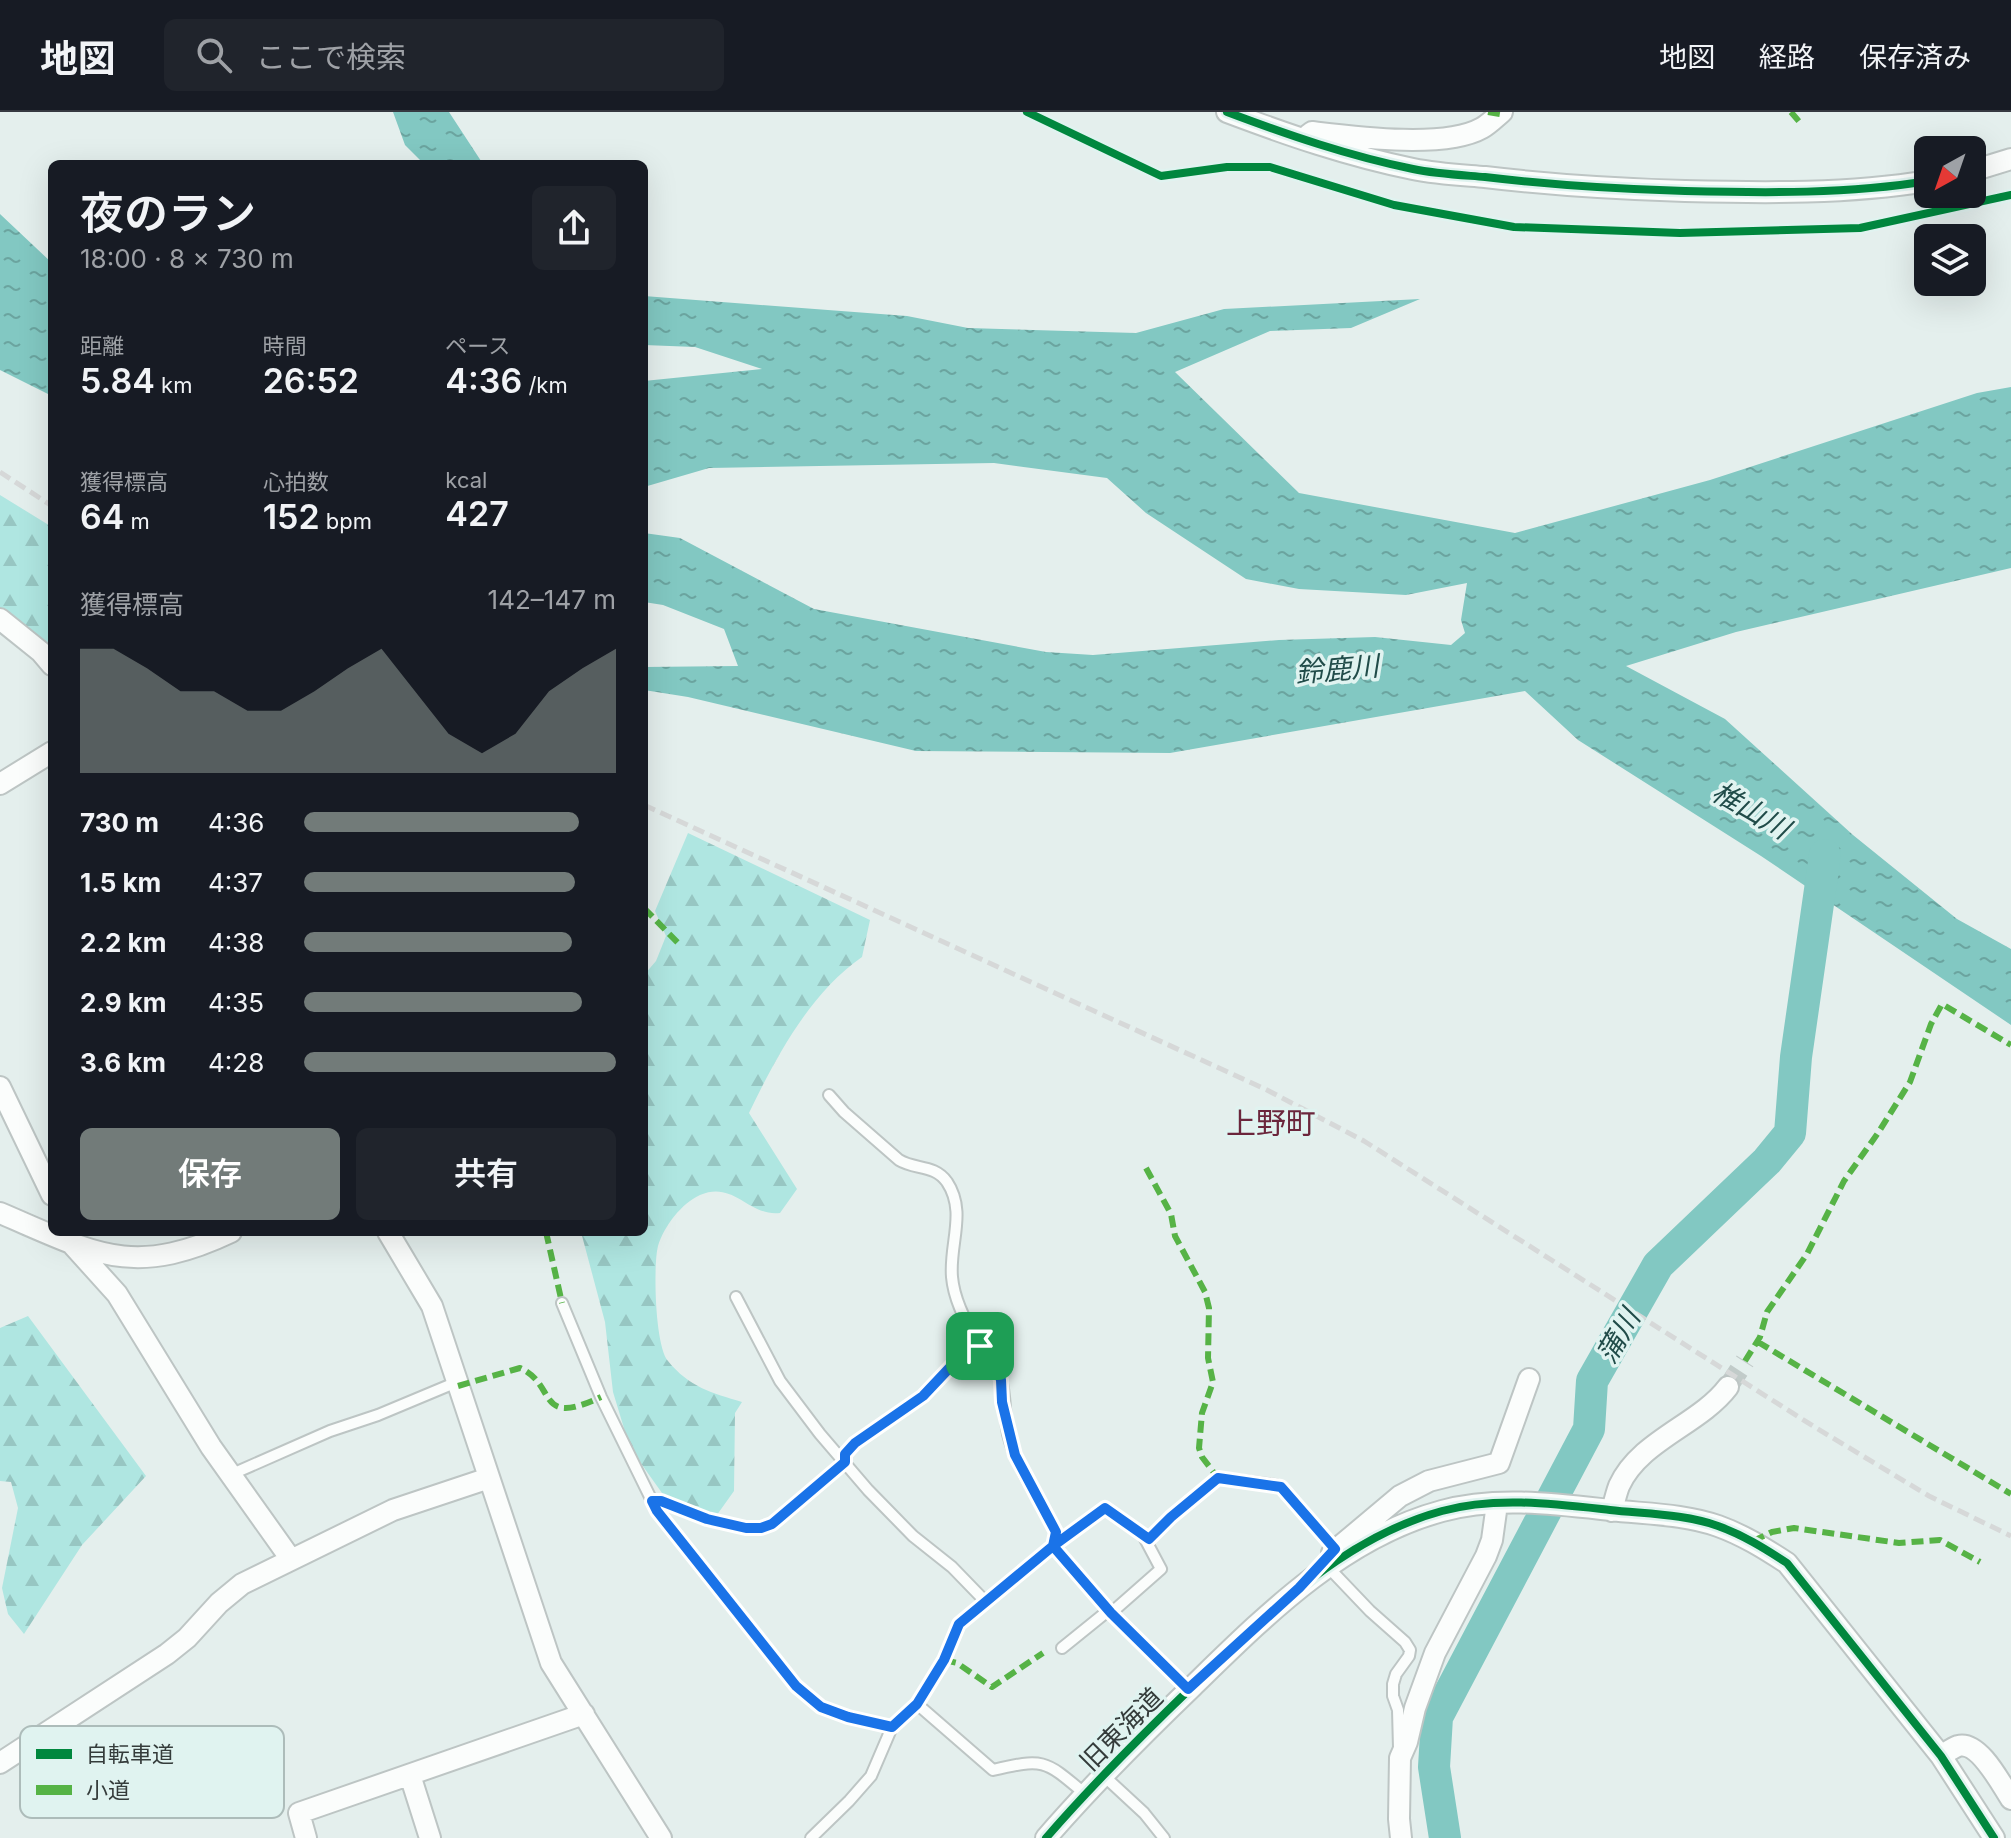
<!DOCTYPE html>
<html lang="ja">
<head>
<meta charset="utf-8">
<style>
	body { margin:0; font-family:Inter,"Noto Sans JP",sans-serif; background:#20242c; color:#f1f3f6; height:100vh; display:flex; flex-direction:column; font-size:30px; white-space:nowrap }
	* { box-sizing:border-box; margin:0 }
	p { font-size:26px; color:#9ea1a6 }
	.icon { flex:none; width:44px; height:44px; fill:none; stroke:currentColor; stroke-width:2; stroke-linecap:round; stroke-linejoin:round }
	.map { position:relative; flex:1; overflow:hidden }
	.panel { position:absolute; left:48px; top:48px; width:600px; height:1076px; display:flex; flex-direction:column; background:#171b24; border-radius:12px; box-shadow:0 8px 32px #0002 }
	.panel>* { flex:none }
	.needle { width:52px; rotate:220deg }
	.tools { position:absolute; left:1914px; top:24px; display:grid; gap:16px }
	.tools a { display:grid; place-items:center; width:72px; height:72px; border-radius:12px; background:#171b24; box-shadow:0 8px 32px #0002; font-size:40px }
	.pin { position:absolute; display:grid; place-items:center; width:68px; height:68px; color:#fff; margin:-34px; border-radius:16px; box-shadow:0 4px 12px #0006 }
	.round { display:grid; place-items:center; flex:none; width:84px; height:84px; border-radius:12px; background:#20242c }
	.overview { display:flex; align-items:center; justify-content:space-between; height:136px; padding:0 32px }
	h1 { font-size:44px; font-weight:600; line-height:60px }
	.figures { display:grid; grid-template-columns:repeat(3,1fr); gap:12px; height:136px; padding:8px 32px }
	.figures div { display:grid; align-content:center }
	.figures b { font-size:34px; font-weight:600 }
	.figures small { font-size:22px; font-weight:400 }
	.figures p { font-size:22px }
	.chart { height:224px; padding:16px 32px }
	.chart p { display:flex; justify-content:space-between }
	.chart svg { width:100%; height:144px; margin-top:8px; fill:#727b79; opacity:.7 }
	.button { display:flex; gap:16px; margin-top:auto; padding:16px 32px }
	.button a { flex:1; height:92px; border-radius:12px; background:#727b79; color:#fff; font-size:32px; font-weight:600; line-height:92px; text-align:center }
	.button a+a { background:#20242c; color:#f1f3f6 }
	ul { padding:0 32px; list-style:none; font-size:26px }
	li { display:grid; grid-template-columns:128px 96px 1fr; align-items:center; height:60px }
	li i { height:20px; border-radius:10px; background:#727b79 }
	header { display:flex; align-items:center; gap:48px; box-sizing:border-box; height:112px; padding:0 40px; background:#171b24; border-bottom:2px solid #363941 }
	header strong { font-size:38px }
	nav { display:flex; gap:44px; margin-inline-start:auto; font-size:28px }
	.search { width:560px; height:72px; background:#20242c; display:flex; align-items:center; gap:20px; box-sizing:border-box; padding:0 28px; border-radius:12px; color:#9ea1a6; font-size:30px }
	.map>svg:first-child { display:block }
	.forest { fill:url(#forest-firs) }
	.water { fill:url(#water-ripples) }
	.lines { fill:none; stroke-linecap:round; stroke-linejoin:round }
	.river { stroke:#82c8c2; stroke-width:32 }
	.street-tunnel { stroke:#c1cbc9; stroke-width:20; stroke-dasharray:20 10; stroke-linecap:butt }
	.lane-casing { stroke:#bdc5c4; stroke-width:14 }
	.street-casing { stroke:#bdc5c4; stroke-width:24 }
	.lane { stroke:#fbfdfc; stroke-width:10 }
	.street { stroke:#fbfdfc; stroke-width:20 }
	.rail { stroke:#d6d8d8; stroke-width:5; stroke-dasharray:12 6; stroke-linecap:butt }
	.quiet { stroke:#56b346; stroke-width:6; stroke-dasharray:12 6; stroke-linecap:butt }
	.cycleway-casing { stroke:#e0f3f0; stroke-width:13 }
	.cycleway { stroke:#00873e; stroke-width:8 }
	.route-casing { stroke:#fff; stroke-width:16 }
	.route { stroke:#1a73e8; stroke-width:10 }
	.labels { text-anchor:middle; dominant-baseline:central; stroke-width:7; stroke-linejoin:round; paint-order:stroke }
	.street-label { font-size:26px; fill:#353c3b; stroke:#e0f3f0 }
	.water-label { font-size:28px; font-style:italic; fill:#214c49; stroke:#e0f3f0 }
	.quarter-label { font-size:30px; fill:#6b263c; stroke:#e0f3f0 }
	.key { fill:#e0f3f0; stroke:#adbcba; stroke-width:2 }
	.key-label { font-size:22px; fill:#353c3b }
</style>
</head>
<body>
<header>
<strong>地図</strong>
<div class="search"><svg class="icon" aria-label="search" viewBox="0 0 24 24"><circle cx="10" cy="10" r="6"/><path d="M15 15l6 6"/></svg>ここで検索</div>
<nav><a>地図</a><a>経路</a><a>保存済み</a></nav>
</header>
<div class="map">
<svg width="2011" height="1726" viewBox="0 0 2011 1726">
	<defs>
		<pattern id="forest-firs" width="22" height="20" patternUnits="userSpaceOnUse" patternTransform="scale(2)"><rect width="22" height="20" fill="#afe6e1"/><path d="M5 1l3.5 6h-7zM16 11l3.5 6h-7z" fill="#97c6c2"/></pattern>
		<pattern id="water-ripples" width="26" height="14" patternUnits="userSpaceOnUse" patternTransform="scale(2)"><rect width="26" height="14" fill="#82c8c2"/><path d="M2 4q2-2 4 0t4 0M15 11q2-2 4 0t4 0" fill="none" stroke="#6ba49f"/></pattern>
	</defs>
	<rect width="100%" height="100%" fill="#e4efed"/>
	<!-- forest -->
	<path class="forest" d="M0,383l52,32v133l-52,-41z
		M688,721l182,87 -8,37c-52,36 -86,100 -113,156l48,76 -17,24c-31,4 -46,-33 -80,-18 -18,8 -36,31 -42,51 -5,20 -3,100 10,115 21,26 44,32 74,41l-7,11 -1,78 -25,35 -47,-33 -32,-45 -17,-56 -8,-70 -24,-90h63v-257l12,-14 10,-25 -11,-25z
		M28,1204l118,160 -64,69 -58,89 -16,-20 -6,-26 16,-80 -7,-26 -11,-1v-153z"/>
	<!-- water -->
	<path class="water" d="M393,0h56l34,52h-59l-19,-19z
		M0,102l52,49v133l-52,-26z
		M644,184l263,20 61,12 168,5 88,-24 196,-10 -69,29 -81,3 -95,41 124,121 216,40 195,-53 267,-87 34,-6v181l-275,64 -110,34 99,53 128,116 104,84 54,30v76l-250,-169 -183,-116 -53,-49 -355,62 -254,-2 -228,-54 -44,-7v-23l94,-1 -14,-37 -61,-24 -19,-3v-69l36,5 134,71 232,43 47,3 186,-15 96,-3 76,8 14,-12 -4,-13 6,-37 -61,12 -107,-6 -53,-10 -100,-66 -39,-35 -113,-15 -285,5 -65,19v-106l118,-12 -67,-22 -51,-2z"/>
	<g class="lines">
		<!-- river -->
		<path class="river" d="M1445,1726l-11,-71 3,-50 152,-288 3,-48 66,-116 109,-104 23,-28 6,-76 29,-202"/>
		<!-- street-tunnel -->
		<path class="street-tunnel" d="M1728,1275l17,-26"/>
		<defs>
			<path id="lane" d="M829,983l15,17 55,48c16,10 35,4 48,22 20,30 2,62 5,95 2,23 15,48 27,67 5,9 13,16 18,25 9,15 7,46 11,65 9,36 33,66 48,98l-3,14 58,67 77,76
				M736,1185l44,84 40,53 48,56 45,46 39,31 32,33
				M562,1191l39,94 56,114 139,175 25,21 27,10 44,10
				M230,1363l100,-44 48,-16 79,-33
				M652,1389h9l46,18 39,9h15l11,-4 73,-62v-8l10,-11 68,-47 33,-35 24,-15
				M1328,1455l42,44 35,31 5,8 -1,6 -13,18 -3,10v12l5,14 1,38
				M1111,1501l50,-44 -17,-32
				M1062,1536l47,-38
				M917,1592l76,66c51,-12 52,-10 91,23
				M1103,1663l41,38 20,25
				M811,1726l38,-37 22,-25 21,-49 25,-23 27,-44 15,-36 94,-78 52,-38 44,31 22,-22 47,-39 57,7 6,2 54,62"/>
			<path id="street" d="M1227,0c61,23 122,44 186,57 24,5 48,6 72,8 67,8 133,12 200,14 81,2 163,3 243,-10
				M1308,23l4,-3c42,5 133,17 170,-4 7,-4 14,-11 20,-16
				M1972,59l39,-12
				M0,507l41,33 11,13
				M0,672l52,-32
				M0,975l52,108
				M0,1101c94,40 132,66 231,19
				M68,1120l3,11 46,51 94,153 79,111
				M388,1120l44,74 119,357 110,175
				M1612,1399c2,-8 4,-17 7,-25 21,-46 80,-61 109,-99
				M1332,1441l68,-57 29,-15 70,-18 30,-84
				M1941,1644c5,-3 11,-8 17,-10 21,-6 43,38 53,53
				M0,1651l167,-109 20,-16 32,-35 23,-19 151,-74 96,-32
				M410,1663l20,63
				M306,1726l-7,-25 285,-99
				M1046,1726c46,-53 96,-103 147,-152 72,-70 149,-148 249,-175 53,-15 114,-7 168,-1 35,4 75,4 108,16 25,9 46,22 69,37l154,193 53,82
				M1401,1726l-2,-19 1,-61 7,-16 8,-34 20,-55 51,-97 6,-16 5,-36"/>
		</defs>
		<!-- lane casing -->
		<use href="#lane" class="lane-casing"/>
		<!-- street casing -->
		<use href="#street" class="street-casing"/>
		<!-- lane -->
		<use href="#lane" class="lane"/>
		<!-- street -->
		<use href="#street" class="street"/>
		<!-- rail -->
		<path class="rail" d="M0,360l52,34
			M644,693l623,285 97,51 449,285 116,70 82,40"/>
		<!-- quiet -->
		<path class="quiet" d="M1488,0l12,2
			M1791,0l11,13
			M644,796l36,37
			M1146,1056l25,46 4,22 30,56 4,16 -1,50 5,24 -11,31 -3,35 3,9 16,21
			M546,1120l16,71
			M1758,1230l253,152
			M1745,1249l15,-24 7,-25 40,-58 37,-73 34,-48 32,-51 21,-58 11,-20 69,41
			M458,1274l62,-18c38,17 15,60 81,29
			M1753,1429l19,-9 22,-4 105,15 41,-3 40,22
			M944,1548l13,3 35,24 51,-34"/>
		<defs>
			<path id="cycleway" d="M1027,0l134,64 66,-9h43l124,38 120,22 166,6 180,-5 151,-33
				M1227,0c61,23 122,44 186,57 24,5 48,6 72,8 67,8 133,12 200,14 81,2 163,3 243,-10
				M1046,1726c46,-53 96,-103 147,-152 72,-70 149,-148 249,-175 53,-15 114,-7 168,-1 35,4 75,4 108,16 25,9 46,22 69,37l154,193 53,82"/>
		</defs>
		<!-- cycleway casing -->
		<use href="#cycleway" class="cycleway-casing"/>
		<!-- cycleway -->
		<use href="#cycleway" class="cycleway"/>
	</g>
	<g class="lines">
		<defs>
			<path id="route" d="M980,1234l-24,15 -33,35 -68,47 -10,11v8l-73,62 -11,4h-15l-39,-9 -46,-18h-9l5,10 139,175 25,21 27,10 44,10 25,-23 27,-44 15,-36 94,-78 58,67 77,76 111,-101 36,-39 -54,-62 -63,-9 -47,39 -22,22 -44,-31 -52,38 3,-14 -41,-77 -13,-53 -1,-22 -4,-11 -17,-23"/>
		</defs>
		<!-- route casing -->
		<use href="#route" class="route-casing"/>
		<!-- route -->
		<use href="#route" class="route"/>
	</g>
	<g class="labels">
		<!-- street labels -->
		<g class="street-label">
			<text transform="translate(1121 1617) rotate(-45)">旧東海道</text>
		</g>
		<!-- water labels -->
		<g class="water-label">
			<text transform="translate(1337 557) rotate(-5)">鈴鹿川</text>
			<text transform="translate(1751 698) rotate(30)">椎山川</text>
			<text transform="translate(1618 1224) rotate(-60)">蒲川</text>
		</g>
		<!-- quarter labels -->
		<g class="quarter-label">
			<text x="1271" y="1011">上野町</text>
		</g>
	</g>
	<!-- legend -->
	<rect x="20" y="1614" width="264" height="92" rx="12" class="key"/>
	<rect x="36" y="1637" width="36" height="10" fill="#00873e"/>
	<rect x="36" y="1673" width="36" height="10" fill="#56b346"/>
	<g class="key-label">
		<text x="86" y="1650">自転車道</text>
		<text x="86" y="1686">小道</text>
	</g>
</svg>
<div class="tools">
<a><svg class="needle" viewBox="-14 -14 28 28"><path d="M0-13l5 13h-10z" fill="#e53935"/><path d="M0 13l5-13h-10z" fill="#9ea1a6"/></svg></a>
<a><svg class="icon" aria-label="layers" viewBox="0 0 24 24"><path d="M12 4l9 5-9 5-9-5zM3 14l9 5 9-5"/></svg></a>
</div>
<div class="pin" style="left:980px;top:1234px;background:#1e9e55"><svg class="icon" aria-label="arrive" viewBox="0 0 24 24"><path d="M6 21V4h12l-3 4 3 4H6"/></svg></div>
<section class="panel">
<div class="overview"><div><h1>夜のラン</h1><p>18:00 · 8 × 730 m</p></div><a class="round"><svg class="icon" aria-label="share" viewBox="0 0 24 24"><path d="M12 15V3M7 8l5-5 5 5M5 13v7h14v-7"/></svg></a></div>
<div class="figures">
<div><p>距離</p><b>5.84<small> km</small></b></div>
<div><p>時間</p><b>26:52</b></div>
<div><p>ペース</p><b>4:36<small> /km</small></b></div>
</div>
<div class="figures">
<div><p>獲得標高</p><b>64<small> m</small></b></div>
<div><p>心拍数</p><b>152<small> bpm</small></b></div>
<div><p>kcal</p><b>427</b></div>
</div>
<div class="chart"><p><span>獲得標高</span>142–147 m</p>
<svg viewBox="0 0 160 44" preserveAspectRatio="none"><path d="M0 44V6L10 6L20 12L30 19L40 19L50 25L60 25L70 19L80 12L90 6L100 19L110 32L120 38L130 32L140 19L150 12L160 6V44z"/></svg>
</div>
<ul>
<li><b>730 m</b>4:36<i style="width:88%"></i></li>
<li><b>1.5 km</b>4:37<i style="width:87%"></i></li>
<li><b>2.2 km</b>4:38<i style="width:86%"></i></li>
<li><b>2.9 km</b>4:35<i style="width:89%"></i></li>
<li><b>3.6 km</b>4:28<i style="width:100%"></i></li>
</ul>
<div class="button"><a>保存</a><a>共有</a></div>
</section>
</div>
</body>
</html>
